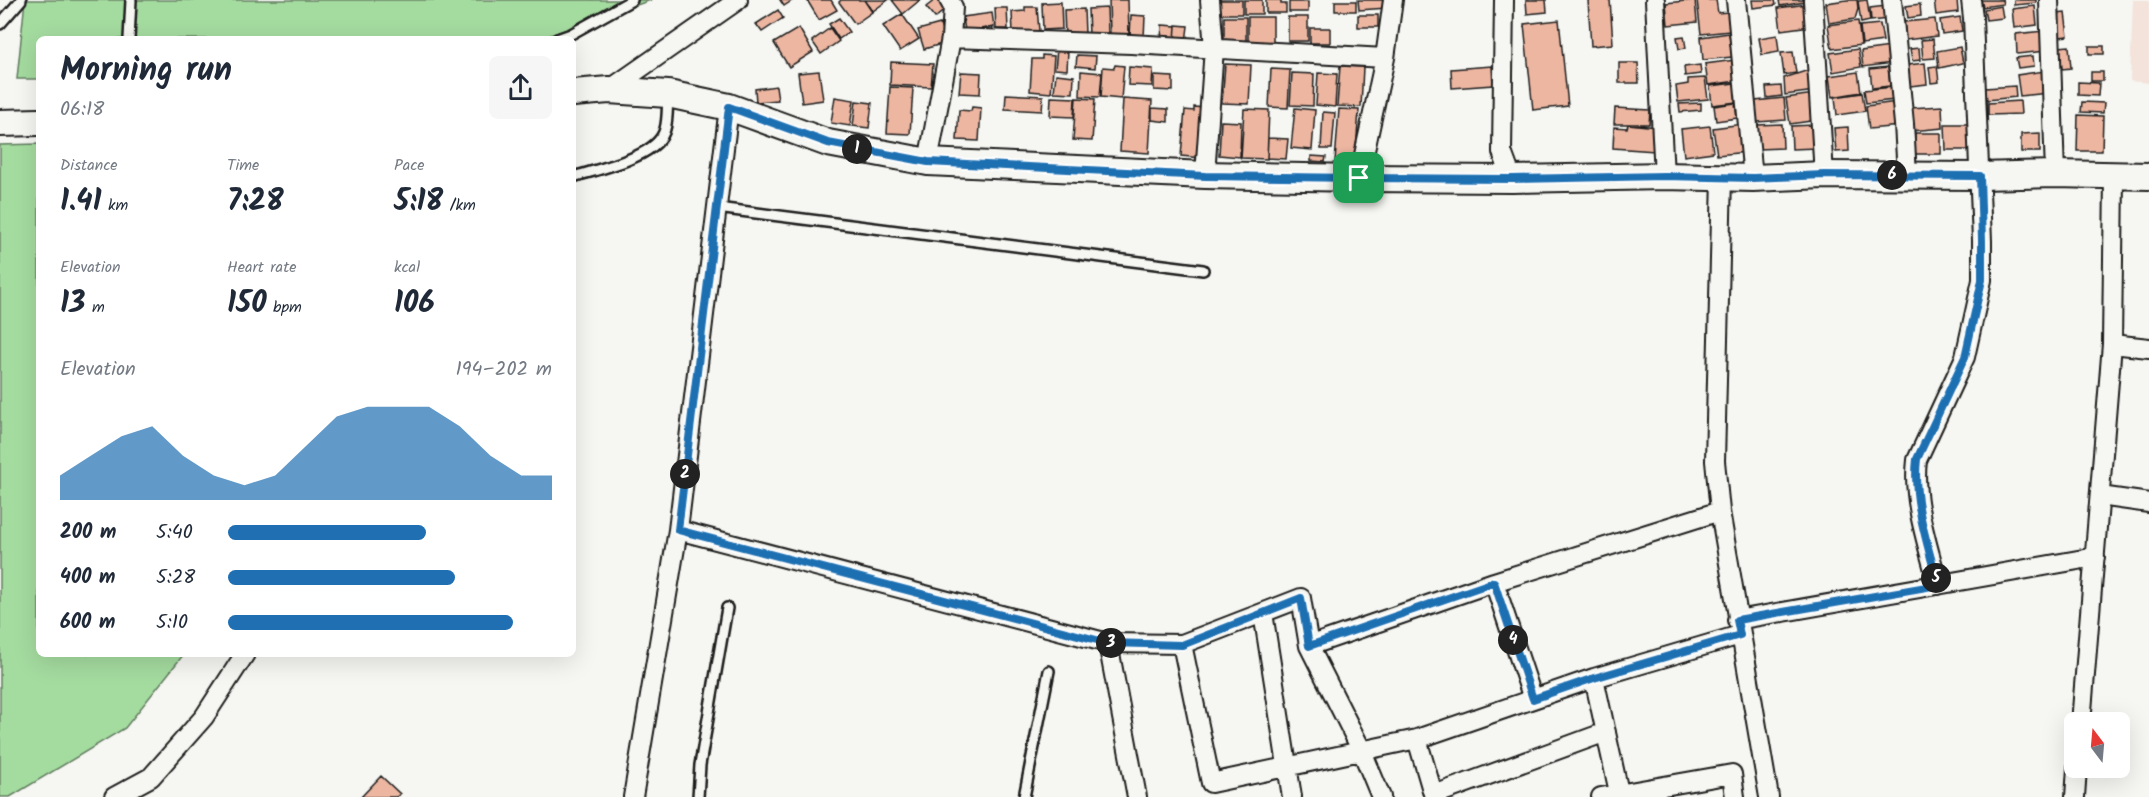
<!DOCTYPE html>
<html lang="en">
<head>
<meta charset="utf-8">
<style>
	body { margin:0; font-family:Kalam,sans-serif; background:#f6f6f7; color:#1f2937; height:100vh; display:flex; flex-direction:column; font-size:22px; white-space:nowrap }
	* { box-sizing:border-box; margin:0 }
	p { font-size:20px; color:#747a83 }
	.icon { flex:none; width:33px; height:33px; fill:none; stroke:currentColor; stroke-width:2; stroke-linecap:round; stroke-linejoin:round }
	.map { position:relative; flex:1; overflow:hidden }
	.panel { position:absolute; left:36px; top:36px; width:540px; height:621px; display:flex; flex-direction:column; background:#fff; border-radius:9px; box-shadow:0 6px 24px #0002 }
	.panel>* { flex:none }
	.needle { width:39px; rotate:344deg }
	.fabs { position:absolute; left:2064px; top:712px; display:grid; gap:12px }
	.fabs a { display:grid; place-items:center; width:66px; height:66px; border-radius:9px; background:#fff; box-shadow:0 6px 24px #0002; font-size:30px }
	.pin { position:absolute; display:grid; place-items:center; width:51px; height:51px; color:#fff; margin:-26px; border-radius:12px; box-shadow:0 3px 9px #0006 }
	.km { position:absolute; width:30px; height:30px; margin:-15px; border-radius:50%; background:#222; color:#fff; font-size:16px; line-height:30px; text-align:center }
	.round { display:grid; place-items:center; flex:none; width:63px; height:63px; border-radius:9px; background:#f6f6f7 }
	.head { display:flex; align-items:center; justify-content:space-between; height:102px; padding:0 24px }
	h1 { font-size:33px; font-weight:800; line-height:45px }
	.figures { display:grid; grid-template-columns:repeat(3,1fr); gap:9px; height:102px; padding:6px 24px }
	.figures div { display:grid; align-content:center }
	.figures b { font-size:30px; font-weight:800 }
	.figures small { font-size:16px; font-weight:400 }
	.figures p { font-size:16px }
	.chart { height:168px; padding:12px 24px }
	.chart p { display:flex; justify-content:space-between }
	.chart svg { width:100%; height:108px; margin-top:6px; fill:#1f6fb2; opacity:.7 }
	ul { padding:0 24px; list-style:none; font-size:20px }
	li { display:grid; grid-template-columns:96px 72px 1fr; align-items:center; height:45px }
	li i { height:15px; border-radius:8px; background:#1f6fb2 }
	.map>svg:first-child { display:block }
	.built { fill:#f3e3da }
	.green { fill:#a4db9f; stroke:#607c5e; stroke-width:1.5 }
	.building { fill:#edb6a1; stroke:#1c1c1c; stroke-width:1.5 }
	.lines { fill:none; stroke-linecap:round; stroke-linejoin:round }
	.service-casing { stroke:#1c1c1c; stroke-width:14 }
	.minor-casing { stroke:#1c1c1c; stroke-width:22 }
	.secondary-casing { stroke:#1c1c1c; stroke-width:30 }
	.service { stroke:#f6f6f2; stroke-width:9 }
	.minor { stroke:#f6f6f2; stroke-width:18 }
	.secondary { stroke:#f6f6f2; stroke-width:26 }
	.route-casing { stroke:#fff; stroke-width:12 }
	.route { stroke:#1f6fb2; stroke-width:8 }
</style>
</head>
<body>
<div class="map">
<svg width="2149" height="797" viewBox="0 0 2149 797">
	<rect width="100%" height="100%" fill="#f6f6f2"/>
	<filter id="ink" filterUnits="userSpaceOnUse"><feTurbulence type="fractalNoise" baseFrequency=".0167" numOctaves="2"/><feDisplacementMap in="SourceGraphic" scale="12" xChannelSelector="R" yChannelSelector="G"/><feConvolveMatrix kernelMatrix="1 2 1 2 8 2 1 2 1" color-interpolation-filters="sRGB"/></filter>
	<g filter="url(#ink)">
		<!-- built -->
		<path class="built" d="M2133,0h16v83l-19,-2z"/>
		<!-- green -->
		<path class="green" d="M25,0h626l-112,39h-500v40h-22z
			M39,144v510h145l-59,74 -115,69h-10v-652z"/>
		<!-- building -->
		<path class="building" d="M780,0h13l-9,6z
			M807,0h24l6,10 -18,10z
			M841,0h23l8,12 -17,12 -16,-22z
			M865,0h23l-15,11z
			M892,0h28l-17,14z
			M935,0h8l5,7 -13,11 -9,-11z
			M1109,0h19l1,34h-19z
			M1219,0h23v14h-23z
			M1244,0h18v14h-18z
			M1266,0h15v4h5v9h-20z
			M1358,0h28l1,8 -28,2z
			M1526,0h20l1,12 -20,2z
			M1588,0h22l3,44 -22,2z
			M1695,0l2,22 -29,3 -2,-22z
			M1697,0h19l2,13 10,-1 2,19 -29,3z
			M1752,0h23l1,5 -23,3z
			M1779,0h26v2l-25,4z
			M1847,0h10l1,9 -3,10 -26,4 -3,-20z
			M1867,0l3,21 -9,2 -3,-22z
			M1934,0h23l1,12 -22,3z
			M1981,0h21l1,4 -20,3z
			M2014,0h22v3l-22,2z
			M1335,1h21v10h-21z
			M1061,2l1,27 -19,1 -1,-27z
			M1289,2h19v10h-19z
			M1807,4l3,22 -29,4 -3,-22z
			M1920,4l1,12 -13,2 -2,-12z
			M1886,6l2,13 -17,2 -1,-13z
			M2001,6l2,12 -17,2 -2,-11z
			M2035,6l2,19 -23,3 -2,-19z
			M1025,7h12l2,24 -26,1 -1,-20 13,-1z
			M995,8h12l1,21h-12z
			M1107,8l1,26 -19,1 -1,-26z
			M1084,9l1,25 -20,1 -1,-25z
			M778,10l5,8 -21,14 -6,-8z
			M992,13l2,14 -29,4 -2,-14z
			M2065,13l3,23 -9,1 -2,-23z
			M902,14l17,25 -19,12 -17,-25z
			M1131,15l14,1 -1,22 -14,-1z
			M1358,15h20v12h-20z
			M1224,17h22v29h-22z
			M1248,17h25v31l-25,-1z
			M1288,17h20v24h-20z
			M1960,17l2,14 -20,3 -2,-14z
			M839,18l10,14 -10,7 -10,-15z
			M1935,19l2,17 -31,4 -2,-18z
			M1559,20l9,86 -35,4 -9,-86z
			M1858,21l3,24 -29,4 -4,-24z
			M940,24l5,19 -21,6 -6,-19z
			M1880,24l3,17 -21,3 -2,-18z
			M1162,25l14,1 -1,15 -14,-1z
			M1176,25l12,1 -2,16 -11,-1z
			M799,28l14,24 -24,15 -15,-24z
			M830,28l9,13 -18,13 -9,-13z
			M1310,28h20v15h-20z
			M2044,31l2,20 -29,3 -1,-20z
			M1729,33l3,24 -29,3 -2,-23z
			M1777,35l2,17 -17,3 -3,-17z
			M1684,36l2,12 -7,1 -2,-12z
			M1933,39l2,19 -12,1 -2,-19z
			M2069,46l2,22 -9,1 -3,-22z
			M2089,46h15v8h-15z
			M1890,47l2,16 -29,4 -2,-16z
			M1960,47l3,16 -24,5 -2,-17z
			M1919,48l1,12 -8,1 -2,-12z
			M1057,49l11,1 -1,20 -12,-1z
			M1858,49l3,18 -28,5 -3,-19z
			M1793,52l3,21 -12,2 -3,-22z
			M1042,55l12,1 -3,37 -21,-2 2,-32h10z
			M1077,55l19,1 -1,12 -19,-2z
			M2033,56l1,10 -16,2 -2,-10z
			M1735,60l2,21 -29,4 -3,-21z
			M891,62l42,2 -2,23 -41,-2z
			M1619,63h19l1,20h-20z
			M1925,63l2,21 -17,2 -2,-21z
			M1225,64l26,1 -2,39 -27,-1z
			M1115,65l9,1 -3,33 -20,-2 2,-30 11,1z
			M1700,65l1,9 -16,2 -1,-9z
			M1340,66l23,1 -2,40 -24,-1z
			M1492,66l1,19 -41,3 -1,-19z
			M1937,66l2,16 -8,1 -2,-16z
			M1129,67l24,2 -1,17 -24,-1z
			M1888,67l2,19 -18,2 -2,-19z
			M1271,69l19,1 -2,38 -19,-1z
			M1812,69l3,22 -30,4 -1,-17z
			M819,71l4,29 -21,3 -4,-30z
			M1081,71l21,2 -2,24 -20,-1z
			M2045,71l3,22 -28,3 -3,-21z
			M961,72l20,1 -1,21 -21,-1z
			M1858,72l3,20 -29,5 -3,-21z
			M2091,72h12v9h-12z
			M1292,73l22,1 -1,32 -23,-1z
			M1318,73l19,1 -2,33 -19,-2z
			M1056,74l18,2 -1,17 -19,-1z
			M1154,76l19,1v14l-19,-1z
			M1705,78l3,21 -30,3 -2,-16 12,-2v-5z
			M2078,82l21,1 -1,13 -20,-1z
			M1735,83l2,19 -25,3 -2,-19z
			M776,86l2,14 -22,2 -1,-13z
			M1781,86l1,10 -15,2 -1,-11z
			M2015,86l1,11 -29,3 -2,-12z
			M890,87l23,1 -3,46 -23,-1z
			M1893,87l2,13 -29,3 -2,-13z
			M1862,93l3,18 -28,4 -2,-18z
			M1006,94l37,2 -1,15 -37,-2z
			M1814,94l4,26 -28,4 -4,-26z
			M835,97l19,3 -4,26 -19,-3z
			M1051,97l24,1 -1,19 -24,-1z
			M1076,98l19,1 -3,42 -19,-1z
			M1784,98l2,22 -29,2 -2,-21z
			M1123,99l29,2 -3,52 -29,-2z
			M856,101l16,2 -3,25 -16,-2z
			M2020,101l1,13 -33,1v-12z
			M1897,102l3,24 -31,3 -3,-23z
			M2082,102l22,1 -1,10 -22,-1z
			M1701,103v7l-21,2 -1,-8z
			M1735,103l2,15 -21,3 -2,-15z
			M1942,106l1,22 -32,3 -1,-23z
			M972,107l9,1 -2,33 -22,-1 2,-30 12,1z
			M1194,107l11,1 -4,50 -20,-2 4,-46 9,1z
			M1152,108l16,1v13l-16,-2z
			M1295,108l20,2 -3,40 -21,-2z
			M1615,108l35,2 -1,14h-35z
			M1244,109l25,1 -2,49 -26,-1z
			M1339,109l20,1 -4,53 -20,-1z
			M1323,112l12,1 -3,36h-11z
			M2078,115l25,1 -1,35h-25z
			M1221,121l20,1 -1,35 -21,-2z
			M1628,124l29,3 -2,24 -42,-3 1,-21 13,1z
			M1743,124l4,28 -30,3 -4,-27z
			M1782,124l1,24 -25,1 -1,-24z
			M1945,124h27v26h-26z
			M1815,125l1,23 -24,1 -1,-23z
			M1710,126l3,26 -29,4 -3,-27z
			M1848,127l1,24 -13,1 -2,-24z
			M1915,133h26v21h-26z
			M2040,133v19h-19v-18z
			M1268,138l20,1 -2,20 -19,-1z
			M1311,156l15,1 -1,5 -14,-1z
			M381,776l19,18 -4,3h-35z"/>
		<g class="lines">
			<defs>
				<path id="service" d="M0,24l21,-24
					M129,39l2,-39
					M557,39l14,-5 61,-34
					M573,177c25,-8 86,-20 92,-48 3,-10 2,-22 3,-32
					M717,208l486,62
					M698,797l2,-32 27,-157
					M1024,797l25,-126"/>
				<path id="minor" d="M1504,0l-2,152 10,27
					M1655,0l9,176
					M1736,0l17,178
					M1813,0l11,175
					M1892,0l12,124 3,51
					M2049,0l6,174
					M951,38l180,6 254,14 -26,120
					M1385,58l8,-58
					M609,90l129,-90
					M928,162l23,-124 2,-31 -4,-7
					M1205,175l9,-127 -4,-48
					M1722,177l-7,284 5,50 49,286
					M2112,344l37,4
					M2100,496l49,7
					M678,530l430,113 74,1 119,-46 8,48 185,-64 226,-71
					M1494,582l39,117
					M1938,585c-10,-40 -26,-84 -21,-125l48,-103 17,-77v-39l-9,-223 -2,-18
					M1263,613l29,184
					M1737,620l358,-63
					M1108,643l29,154
					M1182,644l29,139 206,-44 177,-61 146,-43
					M1309,646l53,105 19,46
					M1594,678l26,119
					M2081,723l31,-379 2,-168
					M1417,739l17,58
					M1434,795l172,-63
					M114,797l37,-20 53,-60 41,-63
					M633,797l45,-267 51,-423
					M1601,797l131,-23 3,23
					M2075,797l2,-29"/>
				<path id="secondary" d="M573,93l36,-3 59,4 61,13 99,36 100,19 277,13 154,3 153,1 152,-3 89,2 71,-3 156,1 75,-2 94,2
					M0,123l39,-1"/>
			</defs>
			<!-- service casing -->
			<use href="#service" class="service-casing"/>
			<!-- minor casing -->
			<use href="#minor" class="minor-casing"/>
			<!-- secondary casing -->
			<use href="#secondary" class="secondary-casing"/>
			<!-- service -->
			<use href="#service" class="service"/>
			<!-- minor -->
			<use href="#minor" class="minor"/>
			<!-- secondary -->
			<use href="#secondary" class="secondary"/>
		</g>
	</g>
	<g class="lines" filter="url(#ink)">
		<defs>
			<path id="route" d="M729,107l99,36 100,19 277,14 154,2 153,1 152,-3 89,2 71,-3 156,1 2,65v39l-17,77 -48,102c-5,42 11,85 21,126l-201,35 3,15 -146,43 -61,21 -39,-117 -185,64 -8,-48 -119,47 -74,-2 -430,-113z"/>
		</defs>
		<!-- route casing -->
		<use href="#route" class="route-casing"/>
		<!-- route -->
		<use href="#route" class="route"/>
	</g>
</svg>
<div class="fabs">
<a><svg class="needle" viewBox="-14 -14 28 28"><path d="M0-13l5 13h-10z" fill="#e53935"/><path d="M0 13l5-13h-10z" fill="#747a83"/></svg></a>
</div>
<div class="pin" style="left:1359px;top:178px;background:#1e9e55"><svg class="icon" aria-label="arrive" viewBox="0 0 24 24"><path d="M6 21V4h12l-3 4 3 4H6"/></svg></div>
<b class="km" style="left:857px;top:149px">1</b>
<b class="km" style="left:685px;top:474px">2</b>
<b class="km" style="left:1111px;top:643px">3</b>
<b class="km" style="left:1513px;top:640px">4</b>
<b class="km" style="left:1936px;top:578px">5</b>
<b class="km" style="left:1892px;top:175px">6</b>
<section class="panel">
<div class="head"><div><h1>Morning run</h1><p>06:18</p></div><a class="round"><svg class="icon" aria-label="share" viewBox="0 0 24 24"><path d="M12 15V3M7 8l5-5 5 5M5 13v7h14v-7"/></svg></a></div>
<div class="figures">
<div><p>Distance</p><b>1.41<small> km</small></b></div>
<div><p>Time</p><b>7:28</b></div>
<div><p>Pace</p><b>5:18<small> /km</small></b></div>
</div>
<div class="figures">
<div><p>Elevation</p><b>13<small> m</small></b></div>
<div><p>Heart rate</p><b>150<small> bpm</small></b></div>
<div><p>kcal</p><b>106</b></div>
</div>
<div class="chart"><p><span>Elevation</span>194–202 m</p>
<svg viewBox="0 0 160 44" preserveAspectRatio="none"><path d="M0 44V34L10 26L20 18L30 14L40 26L50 34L60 38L70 34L80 22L90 10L100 6L110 6L120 6L130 14L140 26L150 34L160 34V44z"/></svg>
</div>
<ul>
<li><b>200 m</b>5:40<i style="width:61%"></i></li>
<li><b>400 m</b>5:28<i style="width:70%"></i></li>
<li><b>600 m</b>5:10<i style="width:88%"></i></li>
</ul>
</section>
</div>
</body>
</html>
